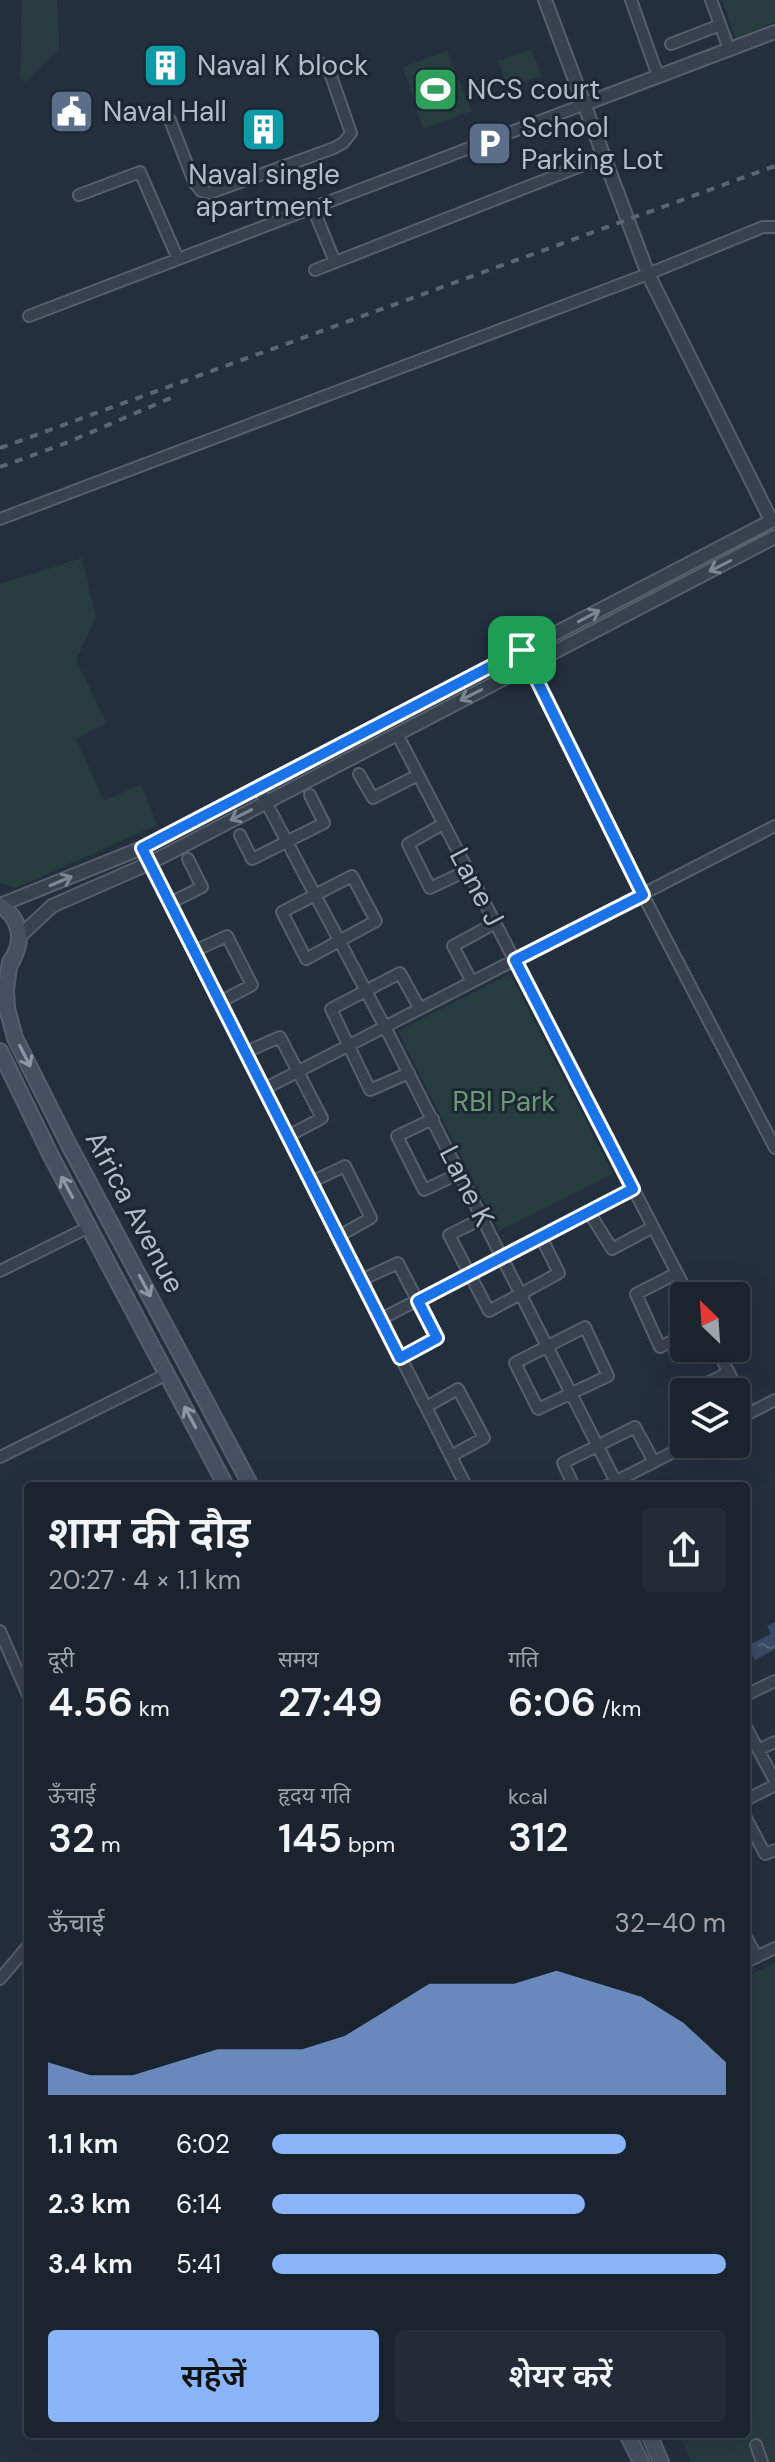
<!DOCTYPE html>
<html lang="hi">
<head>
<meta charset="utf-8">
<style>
	body { margin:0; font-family:"DM Sans","Noto Sans Devanagari",sans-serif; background:#242b36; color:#f1f3f6; height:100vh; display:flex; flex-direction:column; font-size:30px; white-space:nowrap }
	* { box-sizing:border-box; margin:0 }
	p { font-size:26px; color:#a0a4aa }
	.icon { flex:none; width:44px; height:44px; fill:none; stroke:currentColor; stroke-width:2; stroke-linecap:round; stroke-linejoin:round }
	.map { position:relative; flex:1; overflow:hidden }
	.sheet { position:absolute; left:24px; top:1482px; width:726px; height:956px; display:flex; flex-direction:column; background:#1b232e; border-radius:8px; box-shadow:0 8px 32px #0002,0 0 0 2px #39404a }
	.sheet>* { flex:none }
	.needle { width:52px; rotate:335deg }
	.fabs { position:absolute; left:670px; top:1282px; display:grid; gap:16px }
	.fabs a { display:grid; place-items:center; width:80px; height:80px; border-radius:8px; background:#1b232e; box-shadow:0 8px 32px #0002,0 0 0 2px #39404a; font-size:40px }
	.pin { position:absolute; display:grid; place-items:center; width:68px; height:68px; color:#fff; margin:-34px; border-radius:16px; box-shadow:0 4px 12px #0006 }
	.round { display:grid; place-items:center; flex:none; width:84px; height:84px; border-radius:8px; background:#242b36 }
	.head { display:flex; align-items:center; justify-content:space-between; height:136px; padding:0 24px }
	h1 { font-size:44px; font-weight:600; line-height:60px }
	.stats { display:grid; grid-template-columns:repeat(3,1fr); gap:12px; height:136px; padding:8px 24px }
	.stats div { display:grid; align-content:center }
	.stats b { font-size:40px; font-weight:600 }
	.stats small { font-size:22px; font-weight:400 }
	.stats p { font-size:22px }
	.chart { height:224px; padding:16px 24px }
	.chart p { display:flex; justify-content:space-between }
	.chart svg { width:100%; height:144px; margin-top:8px; fill:#8ab4f8; opacity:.7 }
	.button { display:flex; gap:16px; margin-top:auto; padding:16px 24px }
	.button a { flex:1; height:92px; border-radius:8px; background:#8ab4f8; color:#111; font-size:32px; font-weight:600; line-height:92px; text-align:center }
	.button a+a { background:#242b36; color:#f1f3f6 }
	ul { padding:0 24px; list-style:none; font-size:26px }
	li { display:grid; grid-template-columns:128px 96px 1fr; align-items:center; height:60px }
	li i { height:20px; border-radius:10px; background:#8ab4f8 }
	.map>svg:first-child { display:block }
	.green { fill:#263c3f }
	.water { fill:url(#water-ripples) }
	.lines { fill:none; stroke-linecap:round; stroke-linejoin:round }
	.minor-casing { stroke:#565f6c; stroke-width:14 }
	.tertiary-casing { stroke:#565f6c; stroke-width:16 }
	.secondary-casing { stroke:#565f6c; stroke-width:18 }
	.minor { stroke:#38414e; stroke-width:10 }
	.tertiary { stroke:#38414e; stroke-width:12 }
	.secondary { stroke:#465061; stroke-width:14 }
	.rail { stroke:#5a6575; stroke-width:4; stroke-dasharray:8 8; stroke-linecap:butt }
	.oneway { stroke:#7c8592 }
	.oneway2 { stroke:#8e96a5 }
	.route-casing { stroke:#fff; stroke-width:16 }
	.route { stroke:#1a73e8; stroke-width:10 }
	.labels { text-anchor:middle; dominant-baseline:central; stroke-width:6; stroke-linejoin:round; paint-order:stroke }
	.poi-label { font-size:28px; fill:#b4bcc9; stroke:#1d2633; text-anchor:start }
	.street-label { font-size:28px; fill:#b4bcc9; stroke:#1d2633 }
	.park-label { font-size:28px; fill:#6b9a76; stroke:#1d2633 }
</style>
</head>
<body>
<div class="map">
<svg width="775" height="2462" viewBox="0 0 775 2462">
	<defs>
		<pattern id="water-ripples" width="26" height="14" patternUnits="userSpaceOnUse" patternTransform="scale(2)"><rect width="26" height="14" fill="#394c67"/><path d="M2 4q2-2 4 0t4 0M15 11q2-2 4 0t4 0" fill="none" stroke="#53647b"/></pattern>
	</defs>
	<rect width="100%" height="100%" fill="#242f3e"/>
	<!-- green -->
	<path class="green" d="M22,0h35l2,49 -32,32 -7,-2z
		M722,0h53v22l-39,16z
		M531,49l11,27 -34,11 -10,-26z
		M447,51l25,60 -49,18 -20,-62z
		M82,558l14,59 -20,43 30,63 -30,16 28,62 37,-17 16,41 -141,63 -16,-5v-299z
		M510,974l103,200 -114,57 -101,-200z
		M775,1963v499h-84l-12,-28h67v-457z"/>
	<!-- water -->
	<path class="water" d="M775,1622v27l-20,11 -8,-14 24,-12 -4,-8z"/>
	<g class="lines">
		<defs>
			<path id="minor" d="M631,0l27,76
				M711,0l18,49
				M671,44l49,-19
				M170,120l24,62 7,9 9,2 124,-45 9,-5 8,-10 -21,-60 -11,-11
				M79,195l61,-23 38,87
				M313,208l22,54
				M315,270l276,-108 16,-2
				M29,316l556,-212
				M0,519l648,-245 115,-47h12
				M522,650l121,245 132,253
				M397,734l292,562
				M359,774l14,24 45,-23
				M258,787l127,240 233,459
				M443,824l-35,20 22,44 38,-18
				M240,835l12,24 72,-36 -14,-28
				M142,848l324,638
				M352,876l24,45 -70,38 -24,-47z
				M170,903l32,-16 -14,-28
				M194,951l33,-15 25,49 -32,17
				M472,982l-19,-36 42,-23
				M246,1052l34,-15 42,81 -34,18
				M409,1073l-39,17 -39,-81 69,-36 20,36
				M264,1089l511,-263
				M433,1119l-36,17 27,54 36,-17
				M311,1182l34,-16 26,52 -32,18
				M589,1212l23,37 41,-22
				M483,1218l-34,17 40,76 70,-38 -18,-36
				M0,1271l89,-44
				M677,1273l-41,21 24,53 24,-12
				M361,1280l37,-17 39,75 -37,20
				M381,1319l252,-130
				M585,1327l23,49 -70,33 -23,-46z
				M716,1348l34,65
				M690,1392l39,-20
				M426,1407l32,-18 26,49 -33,18
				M736,1420l39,-20
				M0,1457l167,-83
				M574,1486l-11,-23 72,-36 19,35
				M607,1486l82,-42
				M0,1631l28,64
				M746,1695l29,-14
				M746,1727l29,54
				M758,1750l17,-8
				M746,1800l29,-15
				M746,1818l19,36 10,-4
				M746,1937l11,20
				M746,1962l29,-14
				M0,1979l28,-33
				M756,2445l6,17"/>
			<path id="tertiary" d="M545,0l103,274 123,246
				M585,104l190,-72
				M0,905l142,-57 633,-329
				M20,936l32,-30 98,-43 625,-326"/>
			<path id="secondary" d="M0,905c21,14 25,37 10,57
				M15,955l-6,12 -3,22 1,19 8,30 55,109 181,339
				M0,1051l51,105 175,330
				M627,2434l14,28
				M649,2434l12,28"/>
		</defs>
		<!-- minor casing -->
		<use href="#minor" class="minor-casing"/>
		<!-- tertiary casing -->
		<use href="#tertiary" class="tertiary-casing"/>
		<!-- secondary casing -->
		<use href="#secondary" class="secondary-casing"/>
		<!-- minor -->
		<use href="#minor" class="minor"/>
		<!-- tertiary -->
		<use href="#tertiary" class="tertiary"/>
		<!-- secondary -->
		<use href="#secondary" class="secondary"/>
		<!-- rail -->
		<path class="rail" d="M0,448l775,-282
			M0,467l66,-24 107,-46"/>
	</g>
	<!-- one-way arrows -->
	<defs><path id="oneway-shaft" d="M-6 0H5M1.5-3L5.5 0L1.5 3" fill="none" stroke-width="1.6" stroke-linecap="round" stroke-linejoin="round" transform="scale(2)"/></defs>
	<g class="oneway">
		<use href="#oneway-shaft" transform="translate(720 566) rotate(153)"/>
		<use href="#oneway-shaft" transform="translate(589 616) rotate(-28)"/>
		<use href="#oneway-shaft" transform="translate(471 695) rotate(153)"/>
		<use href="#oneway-shaft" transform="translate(241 815) rotate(153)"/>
		<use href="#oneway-shaft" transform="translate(61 881) rotate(-23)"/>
	</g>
	<g class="oneway2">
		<use href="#oneway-shaft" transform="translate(25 1056) rotate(63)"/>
		<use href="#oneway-shaft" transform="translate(67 1187) rotate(-118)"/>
		<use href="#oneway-shaft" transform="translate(145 1286) rotate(62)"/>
		<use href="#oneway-shaft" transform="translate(190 1417) rotate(-118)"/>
	</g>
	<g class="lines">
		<defs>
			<path id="route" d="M522,650l121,245 -128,65 118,229 -215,112 19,37 -37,20 -258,-510z"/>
		</defs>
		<!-- route casing -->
		<use href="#route" class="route-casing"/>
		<!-- route -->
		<use href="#route" class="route"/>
	</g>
	<!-- icons -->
	<defs>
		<symbol id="building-square" viewBox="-11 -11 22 22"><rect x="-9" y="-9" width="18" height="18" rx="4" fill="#0f9aa8" stroke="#1d2633"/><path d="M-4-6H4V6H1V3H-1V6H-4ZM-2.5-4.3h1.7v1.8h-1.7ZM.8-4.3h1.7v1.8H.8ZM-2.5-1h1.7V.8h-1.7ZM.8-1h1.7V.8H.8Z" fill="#fff"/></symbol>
		<symbol id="stadium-square" viewBox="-11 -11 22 22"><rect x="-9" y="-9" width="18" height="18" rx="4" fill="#2e9e5b" stroke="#1d2633"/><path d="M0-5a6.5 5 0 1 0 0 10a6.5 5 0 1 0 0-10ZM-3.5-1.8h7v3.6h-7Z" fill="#fff"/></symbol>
		<symbol id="civic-square" viewBox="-11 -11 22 22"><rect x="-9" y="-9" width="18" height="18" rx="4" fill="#5c6f8a" stroke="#1d2633"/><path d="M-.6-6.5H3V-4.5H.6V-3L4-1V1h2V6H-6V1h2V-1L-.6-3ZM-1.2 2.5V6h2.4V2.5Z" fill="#fff"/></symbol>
		<symbol id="parking-square" viewBox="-11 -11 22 22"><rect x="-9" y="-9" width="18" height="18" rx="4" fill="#5c6f8a" stroke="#1d2633"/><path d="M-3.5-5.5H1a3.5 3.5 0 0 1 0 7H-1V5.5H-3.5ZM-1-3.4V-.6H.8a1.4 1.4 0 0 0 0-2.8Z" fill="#fff"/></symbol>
	</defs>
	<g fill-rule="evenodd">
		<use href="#building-square" x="140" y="40" width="51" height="51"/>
		<use href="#stadium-square" x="410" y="64" width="51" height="51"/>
		<use href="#civic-square" x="46" y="86" width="51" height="51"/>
		<use href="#building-square" x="238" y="104" width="51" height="51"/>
		<use href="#parking-square" x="464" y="118" width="51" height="51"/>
	</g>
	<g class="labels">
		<!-- poi labels -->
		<g class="poi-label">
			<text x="197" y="65">Naval K block</text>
			<text x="467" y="89">NCS court</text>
			<text x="103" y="111">Naval Hall</text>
			<text x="521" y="127">School<tspan x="521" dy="32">Parking Lot</tspan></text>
			<text x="264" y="174" text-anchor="middle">Naval single<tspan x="264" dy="32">apartment</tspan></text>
		</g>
		<!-- street labels -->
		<g class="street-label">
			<text transform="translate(477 887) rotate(62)">Lane J</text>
			<text transform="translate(467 1186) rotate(63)">Lane K</text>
			<text transform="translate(135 1212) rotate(62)">Africa Avenue</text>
		</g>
		<!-- park labels -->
		<g class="park-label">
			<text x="504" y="1101">RBI Park</text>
		</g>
	</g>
</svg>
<div class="fabs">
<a><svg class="needle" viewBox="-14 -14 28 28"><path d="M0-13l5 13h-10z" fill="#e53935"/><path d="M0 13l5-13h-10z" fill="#a0a4aa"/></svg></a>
<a><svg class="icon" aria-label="layers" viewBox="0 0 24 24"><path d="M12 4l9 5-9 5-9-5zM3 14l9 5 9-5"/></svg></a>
</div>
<div class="pin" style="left:522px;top:650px;background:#1e9e55"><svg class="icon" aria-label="arrive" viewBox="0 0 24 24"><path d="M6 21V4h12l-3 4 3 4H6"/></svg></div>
<section class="sheet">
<div class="head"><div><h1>शाम की दौड़</h1><p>20:27 · 4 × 1.1 km</p></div><a class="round"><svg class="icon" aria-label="share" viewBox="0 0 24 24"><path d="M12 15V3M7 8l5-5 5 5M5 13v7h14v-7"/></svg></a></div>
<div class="stats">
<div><p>दूरी</p><b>4.56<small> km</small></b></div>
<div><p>समय</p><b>27:49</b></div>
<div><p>गति</p><b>6:06<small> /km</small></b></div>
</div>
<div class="stats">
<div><p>ऊँचाई</p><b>32<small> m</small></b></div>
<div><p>हृदय गति</p><b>145<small> bpm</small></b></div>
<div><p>kcal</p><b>312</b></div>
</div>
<div class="chart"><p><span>ऊँचाई</span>32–40 m</p>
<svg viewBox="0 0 160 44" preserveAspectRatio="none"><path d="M0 44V34L10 38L20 38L30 34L40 30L50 30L60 30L70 26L80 18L90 10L100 10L110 10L120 6L130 10L140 14L150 22L160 34V44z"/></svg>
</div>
<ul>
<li><b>1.1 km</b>6:02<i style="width:78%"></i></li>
<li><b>2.3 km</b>6:14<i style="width:69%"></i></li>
<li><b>3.4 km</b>5:41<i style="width:100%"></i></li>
</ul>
<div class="button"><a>सहेजें</a><a>शेयर करें</a></div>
</section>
</div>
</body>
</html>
